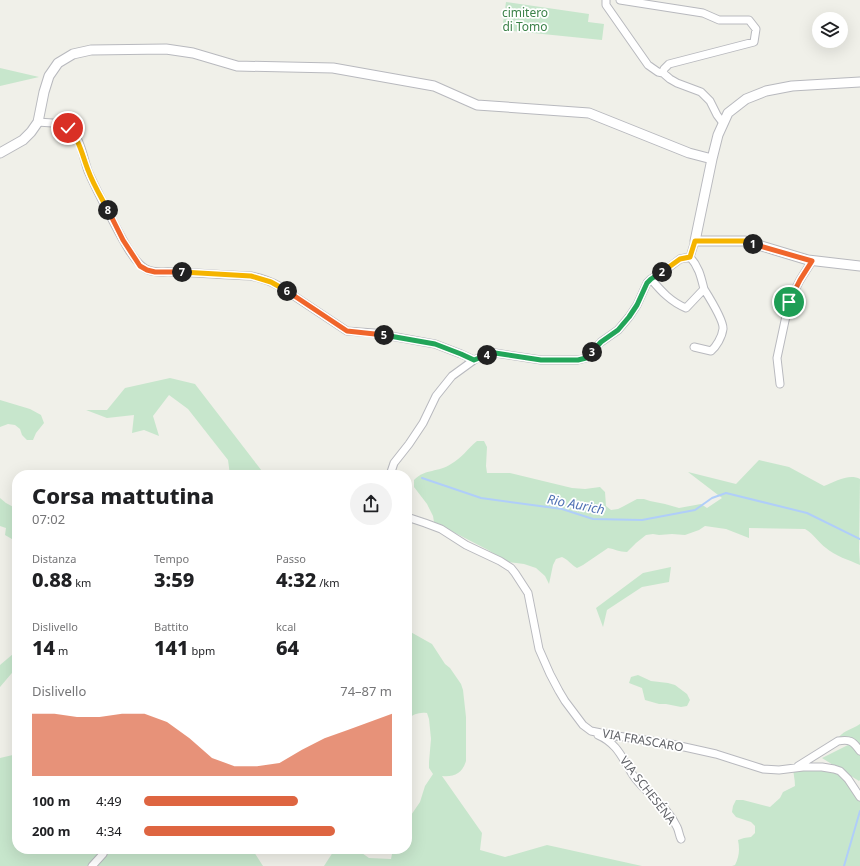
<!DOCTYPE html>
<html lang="it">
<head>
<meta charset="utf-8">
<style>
	body { margin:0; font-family:"Noto Sans",sans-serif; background:#f2f2f2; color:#202124; height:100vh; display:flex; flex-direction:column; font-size:15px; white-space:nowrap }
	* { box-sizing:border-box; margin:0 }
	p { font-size:13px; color:#757577 }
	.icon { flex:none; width:22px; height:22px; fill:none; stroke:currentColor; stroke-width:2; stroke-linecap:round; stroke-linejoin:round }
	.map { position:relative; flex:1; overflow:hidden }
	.drawer { position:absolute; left:12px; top:470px; width:400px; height:384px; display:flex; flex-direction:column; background:#fff; border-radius:16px; box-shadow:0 4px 16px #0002 }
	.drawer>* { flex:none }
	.controls { position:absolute; left:812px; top:12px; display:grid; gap:8px }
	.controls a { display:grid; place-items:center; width:36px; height:36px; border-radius:50%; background:#fff; box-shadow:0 4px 16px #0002; font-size:20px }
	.pin { position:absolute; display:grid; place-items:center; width:34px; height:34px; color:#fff; margin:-17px; border:2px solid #fff; border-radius:50%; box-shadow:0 1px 4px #0007 }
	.km { position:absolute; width:20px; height:20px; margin:-10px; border-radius:50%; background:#222; color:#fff; font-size:11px; line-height:20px; text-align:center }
	.round { display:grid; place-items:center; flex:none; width:42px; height:42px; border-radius:21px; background:#f2f2f2 }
	.headline { display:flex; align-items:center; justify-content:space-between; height:68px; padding:0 20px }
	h1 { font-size:22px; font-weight:800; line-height:30px }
	.figures { display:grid; grid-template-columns:repeat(3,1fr); gap:6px; height:68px; padding:4px 20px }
	.figures div { display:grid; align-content:center }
	.figures b { font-size:20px; font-weight:800 }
	.figures small { font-size:11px; font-weight:400 }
	.figures p { font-size:11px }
	.chart { height:112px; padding:8px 20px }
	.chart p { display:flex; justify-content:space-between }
	.chart svg { width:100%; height:72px; margin-top:4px; fill:#de6541; opacity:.7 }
	ul { padding:0 20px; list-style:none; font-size:13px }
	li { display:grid; grid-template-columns:64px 48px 1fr; align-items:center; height:30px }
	li i { height:10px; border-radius:5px; background:#de6541 }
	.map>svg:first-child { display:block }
	.green { fill:#c7e6cc }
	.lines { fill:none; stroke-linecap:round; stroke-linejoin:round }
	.stream { stroke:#b0cef9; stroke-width:2 }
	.minor-casing { stroke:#b8b9be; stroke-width:9 }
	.tertiary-casing { stroke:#b8b9be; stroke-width:11 }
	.minor { stroke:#fff; stroke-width:7 }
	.tertiary { stroke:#fff; stroke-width:9 }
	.split-1-casing { stroke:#fff; stroke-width:8 }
	.split-2-casing { stroke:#fff; stroke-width:8 }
	.split-3-casing { stroke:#fff; stroke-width:8 }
	.split-4-casing { stroke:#fff; stroke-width:8 }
	.split-5-casing { stroke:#fff; stroke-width:8 }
	.split-6-casing { stroke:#fff; stroke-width:8 }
	.split-7-casing { stroke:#fff; stroke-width:8 }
	.split-8-casing { stroke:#fff; stroke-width:8 }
	.split-9-casing { stroke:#fff; stroke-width:8 }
	.split-1 { stroke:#f0652b; stroke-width:5 }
	.split-2 { stroke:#f5b400; stroke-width:5 }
	.split-3 { stroke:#22a559; stroke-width:5 }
	.split-4 { stroke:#22a559; stroke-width:5 }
	.split-5 { stroke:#22a559; stroke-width:5 }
	.split-6 { stroke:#f0652b; stroke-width:5 }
	.split-7 { stroke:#f5b400; stroke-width:5 }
	.split-8 { stroke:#f0652b; stroke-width:5 }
	.split-9 { stroke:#f5b400; stroke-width:5 }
	.labels { text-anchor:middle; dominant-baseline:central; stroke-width:3.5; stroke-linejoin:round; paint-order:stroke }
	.park-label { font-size:12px; fill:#3c8249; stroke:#fff }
	.street-label { font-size:12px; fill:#606267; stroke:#fff }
	.water-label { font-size:13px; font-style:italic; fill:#4f71b4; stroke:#fff }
</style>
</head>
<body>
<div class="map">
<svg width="860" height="866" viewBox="0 0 860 866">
	<rect width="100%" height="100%" fill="#f0f0e9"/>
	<!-- green -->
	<path class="green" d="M506,2l83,12 -1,8 16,2 -2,16 -100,-10z
		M0,68l39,9 -39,9z
		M170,378l25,6 70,91h-35l-2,-15 -40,-51 -19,-14 -16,21 6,20 -15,-6 -12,3 2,-18 -27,3 -21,-8h21l18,-22z
		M0,400l30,9 11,6 3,8 -8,10 -3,7h-6l-5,-5 -2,-6 -5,-4 -7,-1 -8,3z
		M477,441h7l3,6 -1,19 1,7h23l62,15 13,1 15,-2 5,5 1,14 5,4 7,-1 6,-3 13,-7h7l6,2 15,3 14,4 22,-4 6,4 15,-10 -34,-26 48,12 23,-24 30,7 35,19c11,-4 25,-13 36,-7l-1,72 1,14c-11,-5 -25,-9 -34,-17 -8,-6 -12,-14 -21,-19l-56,-1v10l-23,-9 -21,-3 -6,4 -14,5 -13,-1 -13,1 -6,-1 -7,1 -10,8 -9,9c-8,0 -12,-3 -19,-4l-25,17 -6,3c-7,-4 -8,-8 -15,-11l-6,2 -3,6 -4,19 -4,-8 -9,-8 -12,-4 -17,-2 -19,-12 -54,-28 -1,-6 -6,-12 -13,-17v-7c12,-12 24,-7 37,-16 11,-6 17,-16 26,-23z
		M0,498l6,5 11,6v33l-12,-7 1,-7 -6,-2z
		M671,567l-2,15 -27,5 -35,23 -4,17 -7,-19 47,-35z
		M407,630l25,14 13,20 5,4 11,16 2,6 3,27v44c-4,13 -12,16 -24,15l40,57 -2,17 25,7 42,-12 95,21h-318l11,-17h21l13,9 22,1 2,-10h14v-28l13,-19 5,-16 8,-12 -4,-6v-6l2,-23 -2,-20 -2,-6c-8,-1 -13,1 -20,6z
		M13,654h4v13l-17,20v-22z
		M638,675l13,6 17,2 7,2 12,9 3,6 -3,6 -6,1 -15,-3h-7l-14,-4 -3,-12 -13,-5 2,-6z
		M860,724v56l-1,1 -37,-23 28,-14 -12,-6c8,-9 13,-8 22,-14z
		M17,754v95h235l11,17h-263v-108z
		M793,766h30l18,10 19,23v67h-128l3,-1c4,-8 5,-15 3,-25l6,-2 7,-1 4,-4v-7l-4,-4 -15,-5 -4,-5 1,-6 3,-6h7l27,7 10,-9 3,-6 12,-6c0,-7 -2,-13 -2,-20z"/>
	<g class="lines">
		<!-- stream -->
		<path class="stream" d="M422,478l59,20 81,11 31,10 49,1 53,-10 17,-12 14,-5 81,20 53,26
			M844,866l16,-55"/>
		<defs>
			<path id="minor" d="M606,0v5l42,60 10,7 5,1 7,6 7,4 24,9 9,9 7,14 6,8
				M620,0l83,13 16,7h30l7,9 -2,13 -85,22 -5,5 -1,4
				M38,122c9,1 22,0 30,6 13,9 15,29 20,43 6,14 13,27 20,41 8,14 24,50 38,57 9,5 17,2 27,3 26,1 52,3 78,4 10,2 19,5 28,10l68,45 27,2 61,11 26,10 13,6
				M690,257l5,-16
				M651,279c10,12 20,23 35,29l18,-19c-3,-12 -5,-22 -14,-32
				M694,347l17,4c5,-4 11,-14 12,-22 1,-8 -14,-32 -19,-40
				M780,384l-3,-26 12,-56 11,-22 12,-19
				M390,475l4,-12 15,-19 14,-21 13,-27 16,-20 22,-16 11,-5 10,-2 46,7h37l8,-2 15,-16 17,-12 11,-13 8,-12 10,-22 4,-4 16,-10 13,-10 10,-2
				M407,517l18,6 16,6 25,16 34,16 11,7 4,5 13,20 11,56 11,25 9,17 6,10 18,24 8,6 20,4 60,9 45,10 47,15 16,1 24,-3h19l12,2 6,2 8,8 12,18
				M598,735c21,9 25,26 37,43 13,17 33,29 42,49 2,4 2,8 4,12
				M798,766l40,-25c12,-2 15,0 22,10
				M92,866l11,-12 2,-5"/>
			<path id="tertiary" d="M860,82l-68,4 -26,5 -20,8 -18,14 -10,22 -6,24 -17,82h50l63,19 52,6
				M0,153l23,-13 8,-8 7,-10 6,-30 5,-16 9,-13 15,-9 18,-4 75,-1 27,4 44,13 96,2 101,18 43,19 112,8 100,40 23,6"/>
		</defs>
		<!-- minor casing -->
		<use href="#minor" class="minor-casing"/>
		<!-- tertiary casing -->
		<use href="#tertiary" class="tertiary-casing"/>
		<!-- minor -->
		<use href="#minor" class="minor"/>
		<!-- tertiary -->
		<use href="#tertiary" class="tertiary"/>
	</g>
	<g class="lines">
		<defs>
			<path id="split-1" d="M753,244l59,17 -12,19 -11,22"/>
			<path id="split-2" d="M662,272l18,-13 10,-2 5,-16h50l8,3"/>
			<path id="split-3" d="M592,352l9,-10 17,-12 11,-13 8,-12 10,-22 4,-4 11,-7"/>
			<path id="split-4" d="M487,355l8,-2 46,7h37l8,-2 6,-6"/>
			<path id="split-5" d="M384,335l51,9 26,10 13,6 13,-5"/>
			<path id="split-6" d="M287,291l60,40 37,4"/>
			<path id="split-7" d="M182,272l69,4 20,6 16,9"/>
			<path id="split-8" d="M108,210l15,30 17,26 7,4 8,2h27"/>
			<path id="split-9" d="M68,128c12,12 14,27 20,42 5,14 13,27 20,40"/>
		</defs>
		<!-- split-1 casing -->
		<use href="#split-1" class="split-1-casing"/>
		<!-- split-2 casing -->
		<use href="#split-2" class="split-2-casing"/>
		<!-- split-3 casing -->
		<use href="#split-3" class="split-3-casing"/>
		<!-- split-4 casing -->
		<use href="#split-4" class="split-4-casing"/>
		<!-- split-5 casing -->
		<use href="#split-5" class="split-5-casing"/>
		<!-- split-6 casing -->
		<use href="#split-6" class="split-6-casing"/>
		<!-- split-7 casing -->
		<use href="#split-7" class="split-7-casing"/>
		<!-- split-8 casing -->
		<use href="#split-8" class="split-8-casing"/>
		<!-- split-9 casing -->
		<use href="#split-9" class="split-9-casing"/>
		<!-- split-1 -->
		<use href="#split-1" class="split-1"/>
		<!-- split-2 -->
		<use href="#split-2" class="split-2"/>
		<!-- split-3 -->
		<use href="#split-3" class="split-3"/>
		<!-- split-4 -->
		<use href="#split-4" class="split-4"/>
		<!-- split-5 -->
		<use href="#split-5" class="split-5"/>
		<!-- split-6 -->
		<use href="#split-6" class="split-6"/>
		<!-- split-7 -->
		<use href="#split-7" class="split-7"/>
		<!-- split-8 -->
		<use href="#split-8" class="split-8"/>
		<!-- split-9 -->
		<use href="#split-9" class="split-9"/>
	</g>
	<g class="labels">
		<!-- park labels -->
		<g class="park-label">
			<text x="525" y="12">cimitero<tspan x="525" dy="14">di Tomo</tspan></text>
		</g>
		<!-- street labels -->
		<g class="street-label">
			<text transform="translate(643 740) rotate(10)">VIA FRASCARO</text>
			<text transform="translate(648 790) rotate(52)">VIA SCHESÉNA</text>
		</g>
		<!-- water labels -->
		<g class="water-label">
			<text transform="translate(576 504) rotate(11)">Rio Aurich</text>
		</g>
	</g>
</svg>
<div class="controls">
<a><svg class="icon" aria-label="layers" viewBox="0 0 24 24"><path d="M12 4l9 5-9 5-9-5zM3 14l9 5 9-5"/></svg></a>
</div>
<div class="pin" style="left:789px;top:302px;background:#1e9e55"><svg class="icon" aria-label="arrive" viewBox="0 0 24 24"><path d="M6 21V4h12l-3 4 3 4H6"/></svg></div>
<div class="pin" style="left:68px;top:128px;background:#d93025"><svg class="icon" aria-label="check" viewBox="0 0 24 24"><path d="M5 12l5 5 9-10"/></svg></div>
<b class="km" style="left:753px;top:244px">1</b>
<b class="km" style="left:662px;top:272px">2</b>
<b class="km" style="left:592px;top:352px">3</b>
<b class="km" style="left:487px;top:355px">4</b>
<b class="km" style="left:384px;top:335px">5</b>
<b class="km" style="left:287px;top:291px">6</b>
<b class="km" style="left:182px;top:272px">7</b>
<b class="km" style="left:108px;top:210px">8</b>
<section class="drawer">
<div class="headline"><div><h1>Corsa mattutina</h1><p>07:02</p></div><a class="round"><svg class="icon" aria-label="share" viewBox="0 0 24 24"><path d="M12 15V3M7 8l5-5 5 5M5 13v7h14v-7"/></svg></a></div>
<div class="figures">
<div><p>Distanza</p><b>0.88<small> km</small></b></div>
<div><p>Tempo</p><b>3:59</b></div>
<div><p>Passo</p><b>4:32<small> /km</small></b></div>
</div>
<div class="figures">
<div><p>Dislivello</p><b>14<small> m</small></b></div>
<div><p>Battito</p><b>141<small> bpm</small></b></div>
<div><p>kcal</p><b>64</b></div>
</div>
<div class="chart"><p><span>Dislivello</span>74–87 m</p>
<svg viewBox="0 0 160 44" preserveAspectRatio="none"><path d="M0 44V6L10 6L20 8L30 8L40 6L50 6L60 11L70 21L80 33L90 38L100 38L110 36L120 28L130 21L140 16L150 11L160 6V44z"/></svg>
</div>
<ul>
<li><b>100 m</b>4:49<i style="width:62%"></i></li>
<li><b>200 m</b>4:34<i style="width:77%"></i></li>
</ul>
</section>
</div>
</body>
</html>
